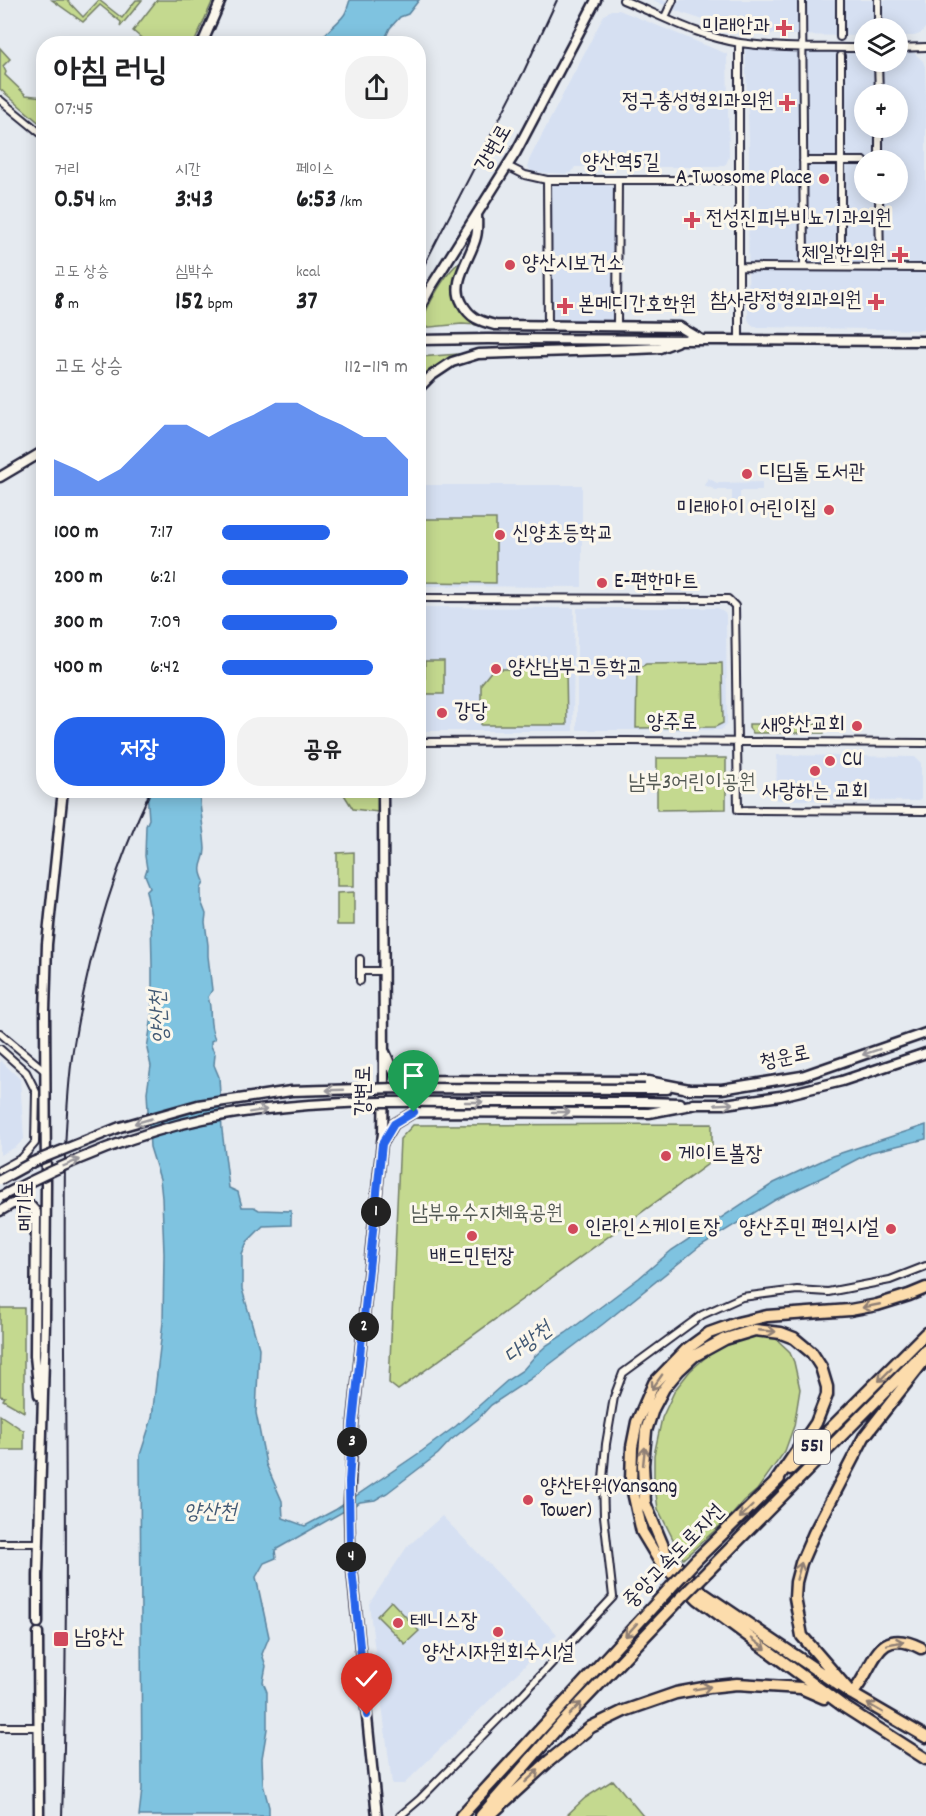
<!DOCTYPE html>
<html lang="ko">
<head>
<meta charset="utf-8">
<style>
	body { margin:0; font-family:Dekko,"Poor Story",sans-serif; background:#f2f2f2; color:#202124; height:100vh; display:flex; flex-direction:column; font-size:22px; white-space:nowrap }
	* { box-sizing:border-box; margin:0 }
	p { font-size:20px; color:#757577 }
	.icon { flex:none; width:33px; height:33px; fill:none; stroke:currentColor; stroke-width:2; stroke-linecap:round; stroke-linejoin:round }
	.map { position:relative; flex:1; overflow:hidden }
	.side { position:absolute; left:36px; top:36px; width:390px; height:762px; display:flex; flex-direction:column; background:#fff; border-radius:24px; box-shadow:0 3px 15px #0003 }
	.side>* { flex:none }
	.buttons { position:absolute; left:854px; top:18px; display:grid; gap:12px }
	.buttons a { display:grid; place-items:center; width:54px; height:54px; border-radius:50%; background:#fff; box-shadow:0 3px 15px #0003; font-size:30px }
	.pin { position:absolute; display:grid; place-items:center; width:51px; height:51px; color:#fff; margin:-62px -26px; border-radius:50% 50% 50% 0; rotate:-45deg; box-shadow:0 0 6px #0007 }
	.pin .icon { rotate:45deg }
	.km { position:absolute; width:30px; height:30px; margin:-15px; border-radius:50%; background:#222; color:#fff; font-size:16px; line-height:30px; text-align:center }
	.round { display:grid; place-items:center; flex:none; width:63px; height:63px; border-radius:24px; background:#f2f2f2 }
	.overview { display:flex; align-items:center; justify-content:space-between; height:102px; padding:0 18px }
	h1 { font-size:33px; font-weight:700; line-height:45px }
	.figures { display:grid; grid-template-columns:repeat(3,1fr); gap:9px; height:102px; padding:6px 18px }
	.figures div { display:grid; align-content:center }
	.figures b { font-size:26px; font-weight:700 }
	.figures small { font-size:16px; font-weight:400 }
	.figures p { font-size:16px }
	.chart { height:168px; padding:12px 18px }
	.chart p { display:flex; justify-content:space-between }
	.chart svg { width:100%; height:108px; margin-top:6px; fill:#2563eb; opacity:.7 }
	.button { display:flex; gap:12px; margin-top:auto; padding:12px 18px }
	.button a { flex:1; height:69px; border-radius:24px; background:#2563eb; color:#fff; font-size:24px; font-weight:700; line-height:69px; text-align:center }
	.button a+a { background:#f2f2f2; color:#202124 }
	ul { padding:0 18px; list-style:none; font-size:20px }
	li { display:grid; grid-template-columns:96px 72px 1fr; align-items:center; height:45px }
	li i { height:15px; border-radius:8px; background:#2563eb }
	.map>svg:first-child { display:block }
	.built { fill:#d6e0f2; fill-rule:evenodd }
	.green { fill:#c4d98f; stroke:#737e65; stroke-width:1.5 }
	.water { fill:#7fc3e0; stroke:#5a839e; stroke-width:1.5 }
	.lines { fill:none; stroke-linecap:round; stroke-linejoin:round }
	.street-casing { stroke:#22223b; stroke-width:10 }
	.secondary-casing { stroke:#22223b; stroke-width:13 }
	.highway-casing { stroke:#22223b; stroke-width:15 }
	.street { stroke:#fbf7ec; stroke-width:6 }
	.secondary { stroke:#fbf7ec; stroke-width:8 }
	.highway { stroke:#fcdcac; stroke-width:10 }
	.rail { stroke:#22223b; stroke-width:2 }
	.secondary-bridge-casing { stroke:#22223b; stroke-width:13; stroke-linecap:butt }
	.highway-bridge-casing { stroke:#22223b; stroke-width:15; stroke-linecap:butt }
	.secondary-bridge { stroke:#fbf7ec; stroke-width:8 }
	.highway-bridge { stroke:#fcdcac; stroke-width:10 }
	.oneway { stroke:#99979c }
	.oneway2 { stroke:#8f7f74 }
	.route-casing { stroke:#fff; stroke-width:12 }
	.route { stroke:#2563eb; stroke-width:8 }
	.poi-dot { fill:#d1495b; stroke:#fbf7ec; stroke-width:2 }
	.labels { text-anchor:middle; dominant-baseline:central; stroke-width:6; stroke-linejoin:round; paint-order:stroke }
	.shield { fill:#fbf7ec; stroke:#636270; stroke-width:1.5 }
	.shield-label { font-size:20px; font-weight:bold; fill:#22223b }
	.poi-label { font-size:21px; fill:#22223b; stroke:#fbf7ec; text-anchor:start }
	.street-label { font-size:21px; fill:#22223b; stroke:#fbf7ec }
	.park-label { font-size:21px; fill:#535954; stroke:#fbf7ec }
	.water-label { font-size:22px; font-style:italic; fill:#435a75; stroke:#fbf7ec }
</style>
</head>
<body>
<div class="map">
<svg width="926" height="1816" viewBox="0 0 926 1816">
	<rect width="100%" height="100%" fill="#e5eaf0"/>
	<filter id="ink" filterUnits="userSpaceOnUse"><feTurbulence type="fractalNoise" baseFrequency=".0167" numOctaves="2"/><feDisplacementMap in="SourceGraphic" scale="12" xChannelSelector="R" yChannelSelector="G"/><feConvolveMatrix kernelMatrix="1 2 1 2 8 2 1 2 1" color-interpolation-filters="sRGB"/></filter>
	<g filter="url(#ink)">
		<!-- built -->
		<path class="built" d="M653,0h273v27l-6,7 -6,2h-17v-8h-33v8l-82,-1 -28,-3 -23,-3 -49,-16z
			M611,10h8l108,44 2,103 -3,7 -7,3h-144l-3,5 -5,2 -36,-2 -3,-6 1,-6 75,-145z
			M749,45l115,4v13h33v-13h13l13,12 2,6 1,29v231l-3,3 -164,-3h-4l-5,-4 -2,-4 1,-180 -4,-90zM864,94h33v34h-33zM864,160h33v34h-33z
			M554,184l55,1 4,2v132l-5,5 -56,-2 -1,-2 -2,-132z
			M708,478l9,5 45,-1v9h-22v22h-8v-23h-16l-12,-5z
			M419,485h163v102l-163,-1z
			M419,607l155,1 -1,123h-154z
			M577,608h141l8,6 1,110 -6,6h-144z
			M777,755l138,2 6,6v35l-4,3 -141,-1z
			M0,1060l20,19 4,60 -8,8 -16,8z
			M442,1516l115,118 -153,150h-12l-23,-180 38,-57z"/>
		<!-- green -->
		<path class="green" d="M52,0h15l16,17 16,-17 23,18 14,-18h6l-22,27 1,-5 -21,-17 -17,17z
			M157,0h56l-19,43h-49l1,-1 -13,-11z
			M0,48l10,11 -7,7 3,6 -1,3 21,20 17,2v29l-43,-37z
			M466,258c-9,29 -19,48 11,67l-15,-1 -42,4c5,-19 27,-61 46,-70z
			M459,354l-12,6 -28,23v-26z
			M419,519h77v64l-77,-1z
			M425,661h19v33h-19z
			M722,663l1,60 -8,4 -79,1 1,-59 9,-5z
			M493,669h73l1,56h-86v-41z
			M749,724h75v9h-71l-4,-5z
			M657,758h69v51l-69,1z
			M346,790l32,1v21l-25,-3 -10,-16z
			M354,852v34h-17v-33z
			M354,892v33h-17v-32z
			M712,1124v37l-314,229 -9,-7 11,-244 13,-14z
			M0,1308h24v104l-21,-12 2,-3 -5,-1z
			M742,1335h30l17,16 5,11 6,27 -6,37 -9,25 -28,39 -13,11 -13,15 -48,43 -25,-50 -4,-30v-24l8,-37 13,-28 15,-19 25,-22z
			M0,1415l24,16v19h-24z
			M391,1601l28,30 -14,13 -28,-28z
			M613,1780l30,36h-77l19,-18z"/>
		<!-- water -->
		<path class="water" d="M350,0h69l-11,14 -8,3 -10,11 -7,15h-62c3,-12 16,-18 23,-28 3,-4 4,-10 6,-15z
			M147,791h52c1,19 5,39 6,58 0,14 -9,15 -1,32l-3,8v12l5,13 -1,8 3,23v11l4,34 -4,7c5,14 -1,25 7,42l-4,2v5l4,8 -1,11 5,12 3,53 7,58 9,4 4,15h12l5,3 32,1v14l-28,1 -16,16 -5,12v35l17,59 -3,65 10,51 16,37 1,17 22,8 30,-16 87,-59 34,-25 53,-47 14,-9 12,-14 12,-11 19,-12 73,-55 33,-28 102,-67 58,-27 94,-31v14l-55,13 -46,24 -50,24 -75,46 -97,78 -74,56 -38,25 -13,14 -27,21 -13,14 -51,39 -12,7 -15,2 -85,48 1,8 -12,5 -8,14 13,60 -7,17 4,12 -3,16 4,10v37l-5,29 1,26 6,23v9h-130l3,-27 -2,-334 12,-37 4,-36 7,-60 1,-68 -2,-56 -2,-19 -10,-32 -3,-55 4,-26 -4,-17 5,-33v-50l-1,-51 -5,-24 4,-4 -5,-12 2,-6 -2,-13 1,-30 3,-7z"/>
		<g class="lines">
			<defs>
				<path id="street" d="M623,0c37,15 76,37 117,43 41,6 83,4 124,5
					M802,0l2,267
					M665,17l8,-17
					M878,28v-28
					M840,37v-37
					M739,43v297
					M897,48l29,-1
					M841,56v206
					M878,62l1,32
					M0,100l44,36
					M879,128v32
					M803,161h61
					M507,166l18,9 22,5h192
					M547,180l1,145
					M879,194l1,74
					M739,267l187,1
					M617,326l1,-146
					M418,598l310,1 7,7 3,204 188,1
					M418,742l207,-1 301,2
					M360,959v22
					M360,971h23
					M0,1033l45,38
					M0,1049l26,23 10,20 -1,51 -13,15 -22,12
					M0,1543h39
					M0,1727h38
					M400,1816l20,-17 104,-106 89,-96 -9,-81 -1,-37 3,-35 8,-47 9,-24 79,-58 40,-18 55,-7 31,2 62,-12 36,-14"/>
				<path id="secondary" d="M202,44l19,-44
					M477,214c0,7 1,16 -1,23 -5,21 -26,45 -14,66 8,15 17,18 33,22l185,2 22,13
					M418,311l13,-24 85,-135 80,-152
					M418,340l70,-1 438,2
					M418,389l13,-13 21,-14 26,-8 159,-5 23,-1 16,-6
					M0,477l44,-26
					M385,1052l8,18 11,10 244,1 41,8
					M645,1089h22
					M686,1089h36l80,-13 124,-43
					M644,1102l36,1
					M693,1104h32l55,-8 62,-15 84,-28
					M384,1141l10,-17 20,-12 235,1 47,-9
					M0,1211l12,-7 16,-1 8,9 -1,144 4,39
					M38,1623v-47l7,-254 1,-139 -1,-172 2,-67 16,-154
					M38,1633l1,183
					M377,1816l-27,-267 -1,-46 4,-80 30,-290 1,-55 -1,-288"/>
				<path id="highway" d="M926,1288l-17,7 -32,10 -27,5 -83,6 -30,7 -28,10 -22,16 -33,34 -17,39 -5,25 -1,36 11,49 18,30 38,37 145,107 83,53
					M790,1469l136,-136
					M774,1484l42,-61 11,-28v-8l-6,-20 -9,-14 -18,-15 -13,-5 -26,-3 -30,9 -31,17 -15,14 -15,18 -11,21 -7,22 -3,34 2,38 22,53 37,38 148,100 74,43
					M696,1560l83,-81
					M708,1571l218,-221
					M921,1648c-47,-24 -46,21 -69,46l-50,-58 -7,-38 1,-16 5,-19 13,-30 50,-96 62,-79
					M461,1816l210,-229
					M481,1816l81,-93 119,-125
					M489,1816l60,-55 42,-34 33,-16 52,-18 33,-6 28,-3 64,4 23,10"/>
			</defs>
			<!-- street casing -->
			<use href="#street" class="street-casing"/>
			<!-- secondary casing -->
			<use href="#secondary" class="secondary-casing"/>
			<!-- highway casing -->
			<use href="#highway" class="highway-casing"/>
			<!-- street -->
			<use href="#street" class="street"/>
			<!-- secondary -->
			<use href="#secondary" class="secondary"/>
			<!-- highway -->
			<use href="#highway" class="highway"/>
			<!-- rail -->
			<path class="rail" d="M418,277l106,-206 33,-71
				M62,1816c8,-222 1,-445 3,-667 2,-35 3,-71 9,-105 14,-87 39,-174 77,-254"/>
			<defs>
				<path id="secondary-bridge" d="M0,1180l33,-18 87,-35 78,-22 93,-14 107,-3 247,1
					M0,1197c64,-34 132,-63 203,-78 84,-17 170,-18 255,-17 62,0 124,0 186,0"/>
				<path id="highway-bridge" d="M671,1587l25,-27
					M681,1598l27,-27"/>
			</defs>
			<!-- secondary-bridge casing -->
			<use href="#secondary-bridge" class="secondary-bridge-casing"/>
			<!-- highway-bridge casing -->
			<use href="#highway-bridge" class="highway-bridge-casing"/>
			<!-- secondary-bridge -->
			<use href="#secondary-bridge" class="secondary-bridge"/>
			<!-- highway-bridge -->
			<use href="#highway-bridge" class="highway-bridge"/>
		</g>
		<!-- one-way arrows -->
		<defs><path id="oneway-shaft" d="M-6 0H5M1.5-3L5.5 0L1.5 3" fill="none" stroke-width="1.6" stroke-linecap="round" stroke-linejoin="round" transform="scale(1.5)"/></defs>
		<g class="oneway">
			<use href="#oneway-shaft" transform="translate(871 1052) rotate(161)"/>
			<use href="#oneway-shaft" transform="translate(335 1090) rotate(178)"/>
			<use href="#oneway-shaft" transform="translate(474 1102)"/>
			<use href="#oneway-shaft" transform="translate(724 1104) rotate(-3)"/>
			<use href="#oneway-shaft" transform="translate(258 1111) rotate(-9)"/>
			<use href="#oneway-shaft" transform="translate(561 1112)"/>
			<use href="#oneway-shaft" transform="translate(143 1121) rotate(164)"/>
			<use href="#oneway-shaft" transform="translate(71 1163) rotate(-23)"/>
		</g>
		<g class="oneway2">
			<use href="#oneway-shaft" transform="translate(871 1306) rotate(169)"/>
			<use href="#oneway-shaft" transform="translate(767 1331) rotate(5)"/>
			<use href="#oneway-shaft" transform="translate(885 1375) rotate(135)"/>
			<use href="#oneway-shaft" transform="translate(657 1382) rotate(125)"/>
			<use href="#oneway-shaft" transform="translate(644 1456) rotate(-84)"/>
			<use href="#oneway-shaft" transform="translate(746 1512) rotate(136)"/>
			<use href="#oneway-shaft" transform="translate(799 1571) rotate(-74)"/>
			<use href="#oneway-shaft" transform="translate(631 1630) rotate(132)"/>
			<use href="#oneway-shaft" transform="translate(895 1643) rotate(-10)"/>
			<use href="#oneway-shaft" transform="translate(759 1644) rotate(37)"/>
			<use href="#oneway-shaft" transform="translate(702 1688) rotate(-10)"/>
			<use href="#oneway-shaft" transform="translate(875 1708) rotate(-150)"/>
			<use href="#oneway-shaft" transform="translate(575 1709) rotate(-46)"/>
			<use href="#oneway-shaft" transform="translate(532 1776) rotate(-43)"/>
		</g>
	</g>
	<g class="lines" filter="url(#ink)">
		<defs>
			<path id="route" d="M367,1715l-17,-166 -1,-67 4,-59 29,-279 12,-20 20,-12"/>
		</defs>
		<!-- route casing -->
		<use href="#route" class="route-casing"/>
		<!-- route -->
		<use href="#route" class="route"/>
	</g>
	<!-- markers -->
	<g class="poi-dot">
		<path d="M781 19h6v6h6v6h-6v6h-6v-6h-6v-6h6z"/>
		<path d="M784 94h6v6h6v6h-6v6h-6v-6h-6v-6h6z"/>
		<circle cx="824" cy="179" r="6"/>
		<path d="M689 211h6v6h6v6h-6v6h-6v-6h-6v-6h6z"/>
		<path d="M897 246h6v6h6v6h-6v6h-6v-6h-6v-6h6z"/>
		<circle cx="510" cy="265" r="6"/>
		<path d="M873 293h6v6h6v6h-6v6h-6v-6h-6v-6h6z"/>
		<path d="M562 297h6v6h6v6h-6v6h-6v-6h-6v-6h6z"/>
		<circle cx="747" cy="474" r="6"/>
		<circle cx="829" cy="510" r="6"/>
		<circle cx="500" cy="535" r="6"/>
		<circle cx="602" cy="583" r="6"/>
		<circle cx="496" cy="669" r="6"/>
		<circle cx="442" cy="713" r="6"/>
		<circle cx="857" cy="726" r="6"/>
		<circle cx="830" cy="761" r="6"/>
		<circle cx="815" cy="771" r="6"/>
		<circle cx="666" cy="1156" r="6"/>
		<circle cx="573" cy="1229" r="6"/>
		<circle cx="891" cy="1229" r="6"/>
		<circle cx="472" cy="1236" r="6"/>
		<circle cx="528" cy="1500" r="6"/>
		<circle cx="398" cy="1623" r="6"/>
		<circle cx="498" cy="1632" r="6"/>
		<rect x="53" y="1631" width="16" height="16" rx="3"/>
	</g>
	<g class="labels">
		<!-- shield labels -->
		<rect class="shield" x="794" y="1430" width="36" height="34" rx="4.5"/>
		<g class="shield-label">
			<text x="812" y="1447">551</text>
		</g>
		<!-- poi labels -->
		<g class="poi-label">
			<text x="770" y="28" text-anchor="end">미래안과</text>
			<text x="774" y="103" text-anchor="end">정구충성형외과의원</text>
			<text x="812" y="179" text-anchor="end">A Twosome Place</text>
			<text x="706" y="220">전성진피부비뇨기과의원</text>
			<text x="886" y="255" text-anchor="end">제일한의원</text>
			<text x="522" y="265">양산시보건소</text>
			<text x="862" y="302" text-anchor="end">참사랑정형외과의원</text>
			<text x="578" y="306">본메디간호학원</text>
			<text x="759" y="474">디딤돌 도서관</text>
			<text x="817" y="510" text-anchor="end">미래아이 어린이집</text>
			<text x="512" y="535">신양초등학교</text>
			<text x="614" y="583">E-편한마트</text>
			<text x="508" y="669">양산남부고등학교</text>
			<text x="454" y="713">강당</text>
			<text x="845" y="726" text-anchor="end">새양산교회</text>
			<text x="842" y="761">CU</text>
			<text x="815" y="793" text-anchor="middle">사랑하는 교회</text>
			<text x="678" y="1156">게이트볼장</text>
			<text x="585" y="1229">인라인스케이트장</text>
			<text x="879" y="1229" text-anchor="end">양산주민 편익시설</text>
			<text x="472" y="1258" text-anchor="middle">배드민턴장</text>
			<text x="540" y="1488">양산타워(Yansang<tspan x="540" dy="24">Tower)</tspan></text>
			<text x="410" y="1623">테니스장</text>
			<text x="74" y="1639">남양산</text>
			<text x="498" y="1654" text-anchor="middle">양산시자원회수시설</text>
		</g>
		<!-- street labels -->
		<g class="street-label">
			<text transform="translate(495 149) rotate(-60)">강변로</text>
			<text x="621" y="164">양산역5길</text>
			<text x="672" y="724">양주로</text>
			<text transform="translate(785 1059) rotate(-12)">청운로</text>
			<text transform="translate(365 1091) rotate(-89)">강변로</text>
			<text transform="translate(28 1206) rotate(-90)">메기로</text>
			<text transform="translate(675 1557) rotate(-46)">중앙고속도로지선</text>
		</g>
		<!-- park labels -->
		<g class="park-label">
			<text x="692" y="784">남부3어린이공원</text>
			<text x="487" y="1215">남부유수지체육공원</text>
		</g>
		<!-- water labels -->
		<g class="water-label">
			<text transform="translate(161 1017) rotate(-94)">양산천</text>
			<text transform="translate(529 1344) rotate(-38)">다방천</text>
			<text x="210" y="1513">양산천</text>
		</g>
	</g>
</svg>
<div class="buttons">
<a><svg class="icon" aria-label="layers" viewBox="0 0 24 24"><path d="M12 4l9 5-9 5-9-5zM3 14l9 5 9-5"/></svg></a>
<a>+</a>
<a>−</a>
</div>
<div class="pin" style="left:414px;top:1112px;background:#1e9e55"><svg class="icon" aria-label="arrive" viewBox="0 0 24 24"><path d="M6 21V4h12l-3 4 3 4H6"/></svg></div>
<div class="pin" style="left:367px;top:1715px;background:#d93025"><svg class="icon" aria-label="check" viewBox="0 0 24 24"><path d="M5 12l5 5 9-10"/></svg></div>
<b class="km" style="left:376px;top:1212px">1</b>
<b class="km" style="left:364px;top:1327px">2</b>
<b class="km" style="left:352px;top:1442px">3</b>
<b class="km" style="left:351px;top:1557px">4</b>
<section class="side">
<div class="overview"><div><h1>아침 러닝</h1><p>07:45</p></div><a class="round"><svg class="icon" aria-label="share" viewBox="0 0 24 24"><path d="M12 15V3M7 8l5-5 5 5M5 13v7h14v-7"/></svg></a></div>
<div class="figures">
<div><p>거리</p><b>0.54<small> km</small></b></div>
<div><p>시간</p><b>3:43</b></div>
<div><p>페이스</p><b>6:53<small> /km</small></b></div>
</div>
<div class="figures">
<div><p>고도 상승</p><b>8<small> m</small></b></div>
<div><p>심박수</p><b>152<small> bpm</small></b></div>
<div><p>kcal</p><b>37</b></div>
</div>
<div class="chart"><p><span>고도 상승</span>112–119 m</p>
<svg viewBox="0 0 160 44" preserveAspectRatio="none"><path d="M0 44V29L10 33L20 38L30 33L40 24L50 15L60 15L70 20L80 15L90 11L100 6L110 6L120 11L130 15L140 20L150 20L160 29V44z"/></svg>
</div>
<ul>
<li><b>100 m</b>7:17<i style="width:58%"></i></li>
<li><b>200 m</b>6:21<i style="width:100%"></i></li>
<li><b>300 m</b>7:09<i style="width:62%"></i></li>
<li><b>400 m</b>6:42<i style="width:81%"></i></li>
</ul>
<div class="button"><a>저장</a><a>공유</a></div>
</section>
</div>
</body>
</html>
